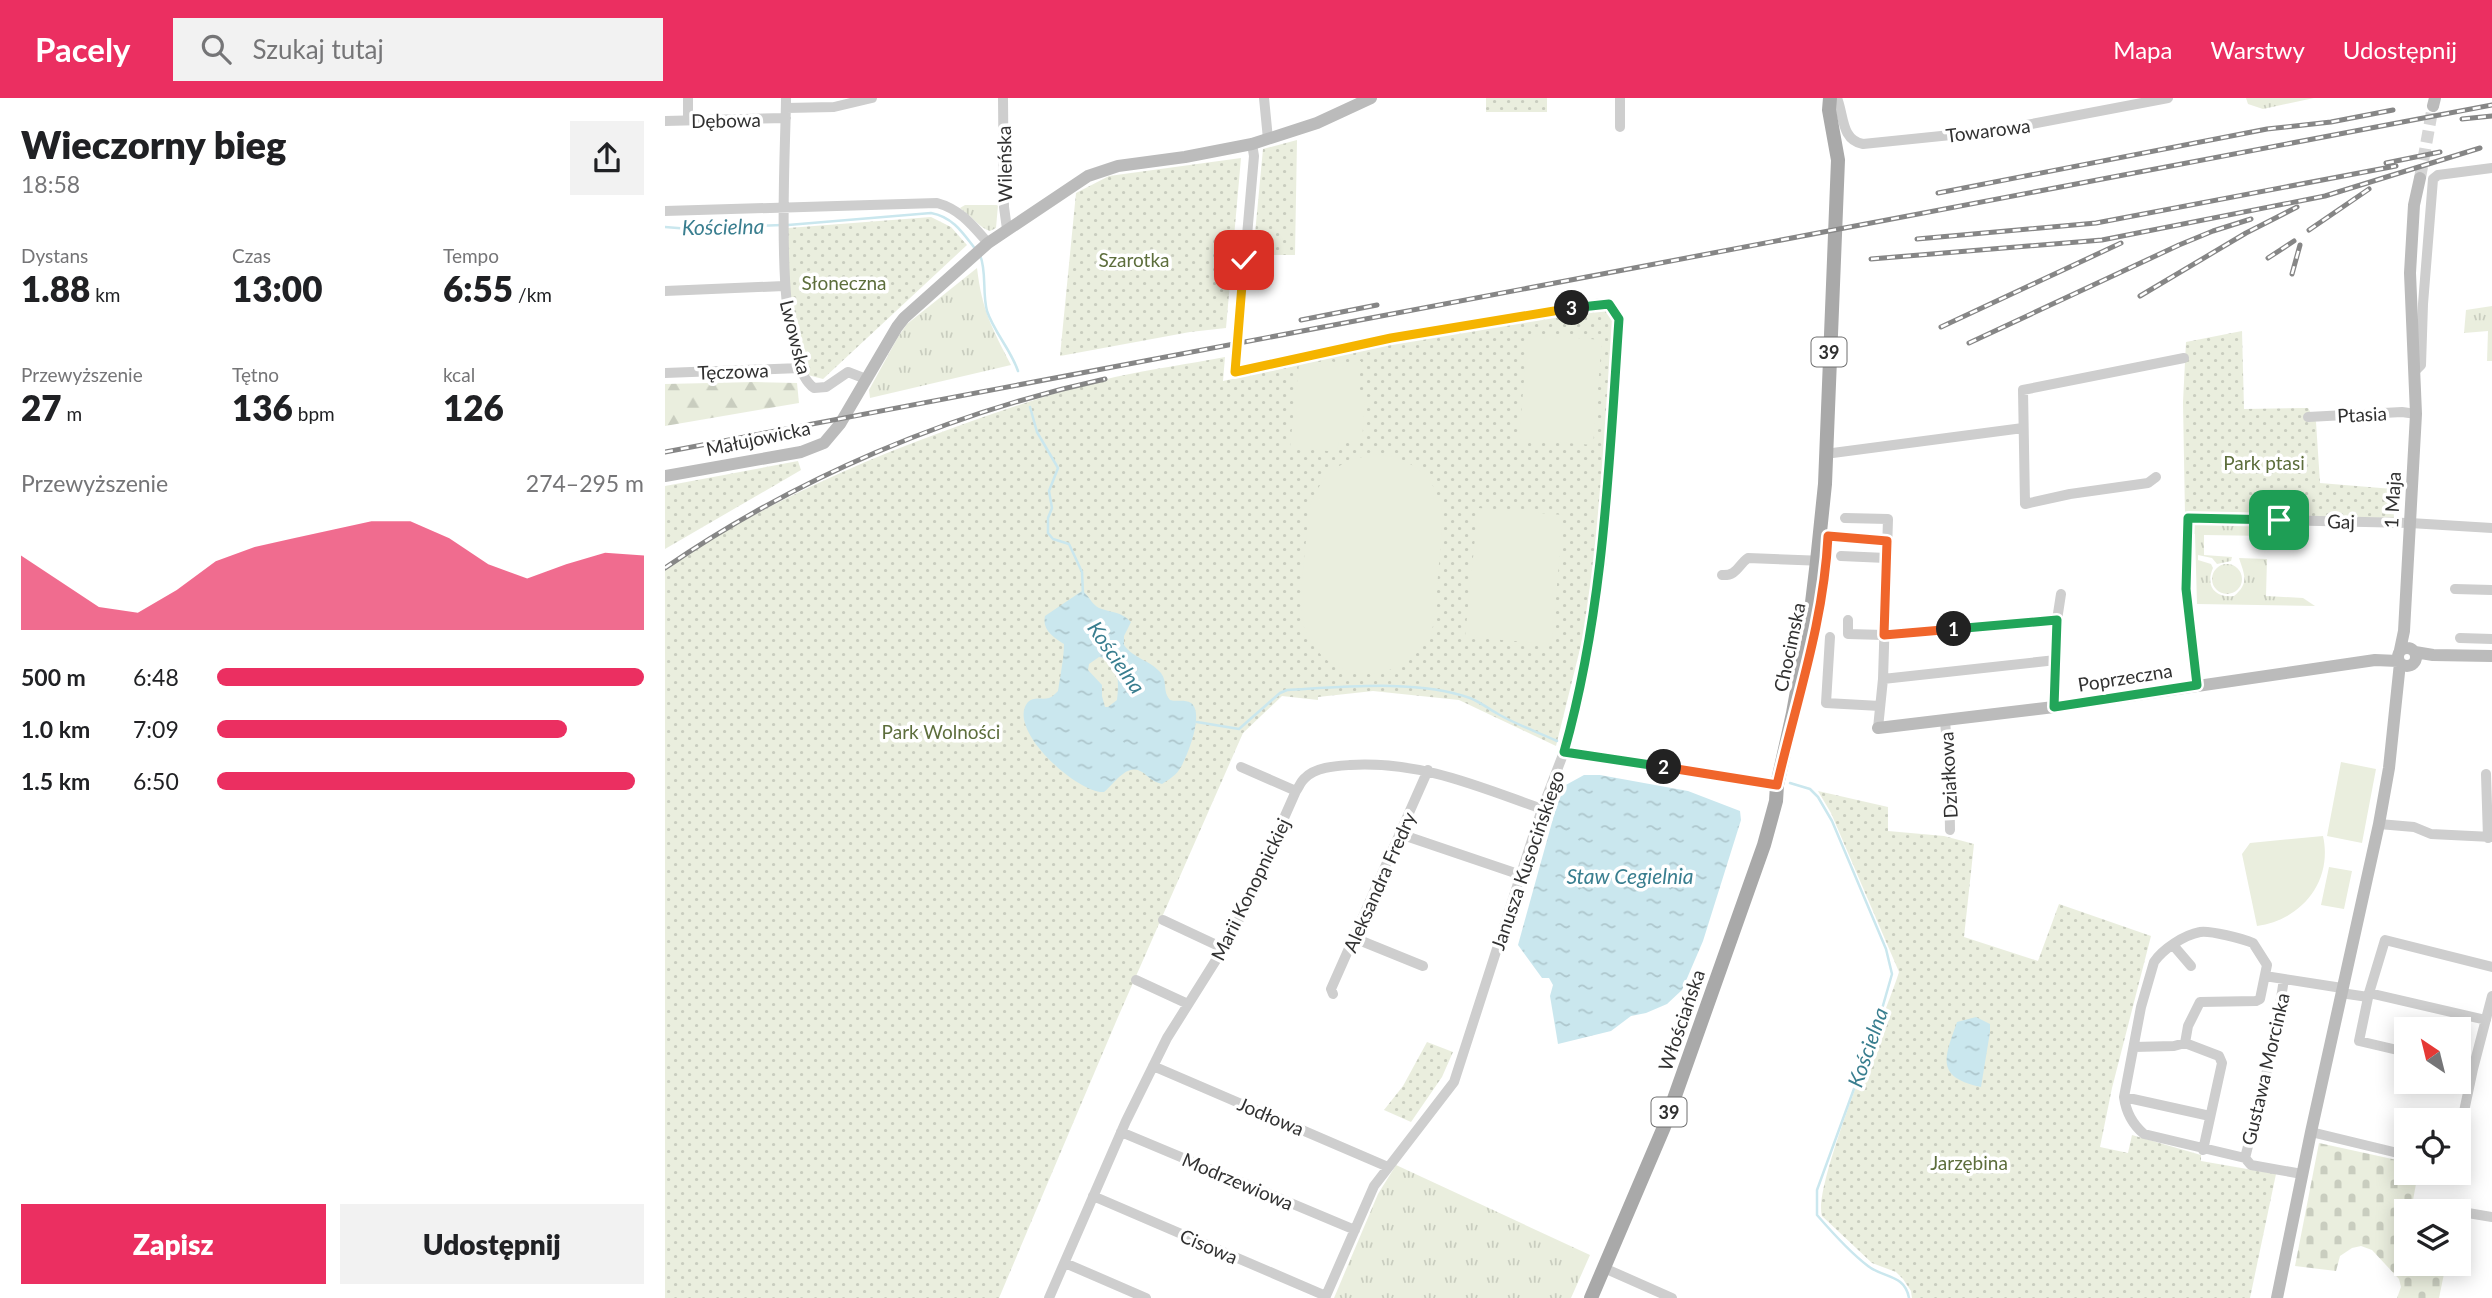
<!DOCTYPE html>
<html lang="pl">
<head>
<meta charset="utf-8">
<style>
	body { margin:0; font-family:Lato,sans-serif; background:#f2f2f2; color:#202124; height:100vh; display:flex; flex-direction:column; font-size:26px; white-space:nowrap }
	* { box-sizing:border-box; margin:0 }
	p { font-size:23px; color:#757577 }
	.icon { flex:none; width:38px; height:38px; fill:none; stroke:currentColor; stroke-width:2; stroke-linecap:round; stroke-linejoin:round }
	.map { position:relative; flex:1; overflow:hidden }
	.drawer { display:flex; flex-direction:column; background:#fff; width:665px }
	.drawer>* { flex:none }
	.needle { width:46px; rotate:325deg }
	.fabs { position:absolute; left:1729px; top:919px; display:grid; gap:14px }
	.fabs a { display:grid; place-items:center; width:77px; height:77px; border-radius:0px; background:#fff; box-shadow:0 4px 18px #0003; font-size:35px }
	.pin { position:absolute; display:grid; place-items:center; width:60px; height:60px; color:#fff; margin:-30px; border-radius:14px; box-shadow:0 4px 10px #0006 }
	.km { position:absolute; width:35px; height:35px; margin:-18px; border-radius:50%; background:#222; color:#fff; font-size:19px; line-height:35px; text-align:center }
	.round { display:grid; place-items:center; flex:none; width:74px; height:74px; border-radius:0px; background:#f2f2f2 }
	.summary { display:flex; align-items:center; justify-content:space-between; height:119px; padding:0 21px }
	h1 { font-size:38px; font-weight:800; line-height:52px }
	.metrics { display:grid; grid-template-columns:repeat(3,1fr); gap:10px; height:119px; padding:7px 21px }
	.metrics div { display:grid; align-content:center }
	.metrics b { font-size:35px; font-weight:800 }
	.metrics small { font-size:19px; font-weight:400 }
	.metrics p { font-size:19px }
	.chart { height:196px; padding:14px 21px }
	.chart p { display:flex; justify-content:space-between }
	.chart svg { width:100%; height:126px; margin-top:7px; fill:#eb2f61; opacity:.7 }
	.button { display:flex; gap:14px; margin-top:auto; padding:14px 21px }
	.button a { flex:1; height:80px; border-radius:0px; background:#eb2f61; color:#fff; font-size:28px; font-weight:800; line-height:80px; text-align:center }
	.button a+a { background:#f2f2f2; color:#202124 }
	ul { padding:0 21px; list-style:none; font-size:23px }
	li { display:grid; grid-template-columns:112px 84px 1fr; align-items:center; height:52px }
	li i { height:18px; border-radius:9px; background:#eb2f61 }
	header { display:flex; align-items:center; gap:42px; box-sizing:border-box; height:98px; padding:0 35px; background:#eb2f61; color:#fff }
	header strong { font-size:33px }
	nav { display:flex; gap:38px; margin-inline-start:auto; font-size:24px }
	.search { width:490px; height:63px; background:#f2f2f2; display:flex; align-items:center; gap:18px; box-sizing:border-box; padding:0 24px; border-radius:0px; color:#757577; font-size:26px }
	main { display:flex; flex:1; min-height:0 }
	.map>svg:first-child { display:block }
	.grass { fill:url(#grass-tufts) }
	.forest { fill:url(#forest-firs) }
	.cemetery { fill:url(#cemetery-stones) }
	.park { fill:url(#park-dots) }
	.pitch { fill:#eaeede }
	.water { fill:url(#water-ripples); fill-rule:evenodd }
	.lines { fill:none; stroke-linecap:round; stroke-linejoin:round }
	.stream { stroke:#cae7ee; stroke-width:2.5 }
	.secondary-tunnel { stroke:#d6d6d6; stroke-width:12; stroke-dasharray:12 6; stroke-linecap:butt }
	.street { stroke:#cecece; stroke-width:10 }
	.secondary { stroke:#bbb; stroke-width:12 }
	.primary { stroke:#a9a9a9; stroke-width:14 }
	.rail-casing { stroke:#868686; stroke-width:5 }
	.rail { stroke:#fff; stroke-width:2.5; stroke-dasharray:8; stroke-linecap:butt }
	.split-1-casing { stroke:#fff; stroke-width:14 }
	.split-2-casing { stroke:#fff; stroke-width:14 }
	.split-3-casing { stroke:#fff; stroke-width:14 }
	.split-4-casing { stroke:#fff; stroke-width:14 }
	.split-1 { stroke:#22a559; stroke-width:9 }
	.split-2 { stroke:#f0652b; stroke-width:9 }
	.split-3 { stroke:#22a559; stroke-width:9 }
	.split-4 { stroke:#f5b400; stroke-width:9 }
	.labels { text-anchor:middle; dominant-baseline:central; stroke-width:7; stroke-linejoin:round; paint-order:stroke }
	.shield { fill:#fff; stroke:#6f6f6f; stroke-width:2 }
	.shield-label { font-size:18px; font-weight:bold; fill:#313131 }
	.street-label { font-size:19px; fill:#313131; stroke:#fff }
	.park-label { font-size:19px; fill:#5d6e3c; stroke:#fff }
	.water-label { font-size:21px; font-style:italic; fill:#397e8f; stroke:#fff }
</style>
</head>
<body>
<header>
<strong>Pacely</strong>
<div class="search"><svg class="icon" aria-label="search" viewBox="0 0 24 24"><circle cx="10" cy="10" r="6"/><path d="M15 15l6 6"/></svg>Szukaj tutaj</div>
<nav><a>Mapa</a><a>Warstwy</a><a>Udostępnij</a></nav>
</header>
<main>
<section class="drawer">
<div class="summary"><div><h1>Wieczorny bieg</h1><p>18:58</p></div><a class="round"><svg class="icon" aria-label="share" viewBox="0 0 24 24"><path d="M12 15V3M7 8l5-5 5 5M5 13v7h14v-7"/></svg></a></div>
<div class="metrics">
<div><p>Dystans</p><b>1.88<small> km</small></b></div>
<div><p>Czas</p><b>13:00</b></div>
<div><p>Tempo</p><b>6:55<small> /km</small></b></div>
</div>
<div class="metrics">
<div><p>Przewyższenie</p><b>27<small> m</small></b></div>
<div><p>Tętno</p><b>136<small> bpm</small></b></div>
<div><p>kcal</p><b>126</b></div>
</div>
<div class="chart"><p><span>Przewyższenie</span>274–295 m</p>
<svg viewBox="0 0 160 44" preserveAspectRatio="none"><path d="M0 44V18L10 27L20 36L30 38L40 30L50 20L60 15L70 12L80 9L90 6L100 6L110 12L120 21L130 26L140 21L150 17L160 18V44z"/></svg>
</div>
<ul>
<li><b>500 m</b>6:48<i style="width:100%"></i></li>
<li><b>1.0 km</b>7:09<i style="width:82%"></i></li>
<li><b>1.5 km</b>6:50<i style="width:98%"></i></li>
</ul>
<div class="button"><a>Zapisz</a><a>Udostępnij</a></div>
</section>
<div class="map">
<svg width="1827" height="1200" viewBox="0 0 1827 1200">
	<defs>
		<pattern id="grass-tufts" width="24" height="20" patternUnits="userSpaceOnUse" patternTransform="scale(1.75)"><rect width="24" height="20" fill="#eaeede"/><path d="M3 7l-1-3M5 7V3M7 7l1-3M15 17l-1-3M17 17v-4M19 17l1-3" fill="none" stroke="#c9cdbf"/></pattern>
		<pattern id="forest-firs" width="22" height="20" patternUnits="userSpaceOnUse" patternTransform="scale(1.75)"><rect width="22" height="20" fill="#eaeede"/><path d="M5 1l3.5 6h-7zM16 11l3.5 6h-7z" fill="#c9cdbf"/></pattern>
		<pattern id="cemetery-stones" width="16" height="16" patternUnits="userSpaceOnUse" patternTransform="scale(1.75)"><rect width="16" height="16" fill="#eaeede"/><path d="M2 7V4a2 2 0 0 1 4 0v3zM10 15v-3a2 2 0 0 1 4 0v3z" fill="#c9cdbf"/></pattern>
		<pattern id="park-dots" width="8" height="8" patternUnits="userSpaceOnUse" patternTransform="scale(1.75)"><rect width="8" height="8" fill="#eaeede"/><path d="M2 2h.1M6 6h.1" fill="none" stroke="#c9cdbf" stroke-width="1.8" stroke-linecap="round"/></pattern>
		<pattern id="water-ripples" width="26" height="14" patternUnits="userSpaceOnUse" patternTransform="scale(1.75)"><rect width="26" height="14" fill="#cae7ee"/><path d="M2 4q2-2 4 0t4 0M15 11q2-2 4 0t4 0" fill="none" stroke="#aec7cd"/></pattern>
	</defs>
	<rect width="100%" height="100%" fill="#fff"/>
	<!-- grass -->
	<path class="grass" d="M1581,0h68l-51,11 -15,-5z
		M300,107h33l-2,23 -6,3c-10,-3 -20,-16 -30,-23z
		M312,170c5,42 15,60 34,97l-141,33 -1,-8 29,-53 9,-13z
		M1827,208v55h-5l1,-30 -24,2 2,-23z
		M1530,423l73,5v10l-64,-1v20l28,2 -1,4 -14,3 -5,-6 -14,-3v5l13,4 2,4c-8,18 2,30 21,28 16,-13 10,-22 5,-38l28,1 -1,37 37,2 12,8 -118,-2 -2,-70h-6l1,-8z
		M1547 481a15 15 0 1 1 30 0a15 15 0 1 1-30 0Z
		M731,1067l194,90 -19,43h-237l44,-104z"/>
	<!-- forest -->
	<path class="forest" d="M90,284l42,1 2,20 -134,23v-42z"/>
	<!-- cemetery -->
	<path class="cemetery" d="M1654,1045l87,19v10l12,1 -7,38h-5v53h40l-7,34h-42l4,-11 -2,-8 -27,-29 -11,-4 -9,2 -12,8 -4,15 -41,-5z"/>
	<!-- park -->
	<path class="park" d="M821,0h61v14h-61z
		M632,42l-2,115h-42l10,-106z
		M576,60l-15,170 -36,4 -130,24 16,-163 33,-17z
		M266,119l20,10 16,18 -144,134 -15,-4 -17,-56 -5,-31 2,-60z
		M944,206l8,9 -15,247 -46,186 -97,-46 -86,-9 -55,6v3l-36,-4 -39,37 -125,284 -119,281h-334v-730c95,-63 199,-109 307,-147 47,-16 95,-33 143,-44 36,-8 74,-13 110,-20l-2,24 70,-15 22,-13z
		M1577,233l2,78 64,-1 8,14 4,61 73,6 1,29 -209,-3 -2,-113 3,-60z
		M133,363l3,9 -136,79v-63z
		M1153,693l70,16v24l56,5 30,8 -10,93 74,24 21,-57 92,32 -39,152 -12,59 28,6 4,-18 69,20v6l75,13 -26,124h-338l-1,-7 -8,-12 -7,-7 -24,-9 -50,-47c-10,-31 64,-202 77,-244l-68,-159z
		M762,944l26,10 -11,25 -31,45 -27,-12 19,-24z"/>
	<!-- pitch -->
	<path class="pitch" d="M863,236l74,6 -9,105 -74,-6z
		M666,263l6,2 24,-2 -3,36 7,3 -3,42 -23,-1 -2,11 -47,-5 9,-83z
		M713,356c39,7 58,22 65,62l-9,107c-18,63 -105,69 -129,7 -9,-23 2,-95 5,-123 12,-36 32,-48 68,-53z
		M813,410l85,7 -11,129 -87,-7z
		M1676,664l35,7 -14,74 -35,-7z
		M1658,738c10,45 -21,84 -66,90l-15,-72 8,-11z
		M1664,769l23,4 -8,38 -23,-4z"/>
	<!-- water -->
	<path class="water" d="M417,493c8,5 9,13 17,17 12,5 22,3 32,14l-7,14v9c10,14 26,15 37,28 7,9 1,18 9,27 7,2 15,-1 21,3 14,10 -4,55 -12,67 -4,6 -11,10 -17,14 -9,-2 -13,-7 -20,-12 -15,-10 -28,12 -38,20 -26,2 -99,-63 -76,-90 6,-6 13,-2 21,-4 3,-1 6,-4 9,-7 2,-13 6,-34 6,-47 -11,-7 -22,-14 -19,-28zM434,559c21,3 20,25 18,43l-9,7h-3l-3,-11v-11l-14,-15 1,-6z
		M919,677h16l88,16 52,20 1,9 -38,121 -21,49 -15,14 -21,9 -15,3 -20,15 -53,13 -8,-48 3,-11 -4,-7h-7l-24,-33 36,-130 10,-29z
		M1311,919l14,7v8l-9,55c-47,-10 -36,-30 -24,-65z"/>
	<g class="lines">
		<!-- stream -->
		<path class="stream" d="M123,127l143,-12c22,4 32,20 45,37
			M0,129l25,2 92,-4
			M315,157c7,17 2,37 7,56 7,21 24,39 31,60
			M365,309l7,25 21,36 -9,23 3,17 -4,10v15l5,6 16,5 13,28 1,22
			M532,624l42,7 41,-36 7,-3c54,-3 131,-11 183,8 10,4 19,11 28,16 19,11 40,18 59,27
			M1125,685l20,6 8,8 14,24 54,128 6,25 -14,49 -61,167v25c13,15 35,39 51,51 15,12 37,8 41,32"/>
		<!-- secondary-tunnel -->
		<path class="secondary-tunnel" d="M1755,80l13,-72"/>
		<!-- street -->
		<path class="street" d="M23,0v22
			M121,0c0,54 -15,259 28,290l12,-1 22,-15 18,7
			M338,0l1,109 3,22
			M599,0l4,41
			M1172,0c7,17 4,42 26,46l137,-14 168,-32
			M121,10l48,-1 38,-9
			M0,23l121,-3
			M955,29v-29
			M587,46l2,12 -19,216 156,-34 211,-35 7,1 10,15 -17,241 -15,95 -23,97 -22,57 -88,273 -80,104 -49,112
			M0,113l272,-8c23,6 36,23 51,40
			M0,193l119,-5
			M1749,274l7,-7 2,-61 10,-125 5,-4 54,-7
			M0,275l135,-5
			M1643,319l94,-5 14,2
			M1160,356l198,-26
			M1491,379l-8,6 -78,11 -45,10 -2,-114 161,-32
			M1180,420l43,1 -5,160 -5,49
			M1163,438l58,4
			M1176,458l45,2
			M1057,477c15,1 16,-10 26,-17l77,3
			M1790,491l37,1
			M1183,522v14l36,1 173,-15
			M1165,539l-4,66 54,3
			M1795,540l32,1
			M1218,581l173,-19
			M1532,587l-11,-96 2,-71 222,5 82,5
			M1389,609l3,-87 4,-26
			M1280,623l4,49 1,60
			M899,654l213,33
			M576,669l55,24
			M1821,676l2,64
			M1714,726l35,3 17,7 61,3
			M735,736l121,41
			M498,822l62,29
			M689,840l69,28
			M1508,847l18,21
			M1600,878l77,12
			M471,882l52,24
			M1676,895l27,4
			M1704,895l117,27
			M668,896l-2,-5 97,-219
			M1520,945l3,-17 12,-24 56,-1 4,-2 7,-34 -14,-22c-9,-4 -44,-13 -53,-11 -16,3 -37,17 -46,30l-13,45 -17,90c2,15 8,27 20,37l101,24 6,7 51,9
			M1469,949l40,-1 11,-3 34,13 3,7 -19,87
			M1741,954l-47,-11 10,-48 16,-53 107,27
			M1794,967l14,4
			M488,968l235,101
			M1459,999l86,19
			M456,1034l234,98
			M1646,1034l95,23
			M1794,1037l14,-66 19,-73
			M1580,1060l29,-115 10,-64
			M428,1098l233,100
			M1797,1114l30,5
			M400,1165l81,35
			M939,1170l68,30
			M384,1200l77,-177 41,-83 66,-105 63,-142c3,-4 5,-10 9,-13 11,-11 31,-12 45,-13 71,-4 127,21 192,44"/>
		<!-- secondary -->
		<path class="secondary" d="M1768,8l2,-8
			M0,378l136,-24 23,-9 16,-19 57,-97 7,-9 84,-75 100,-67 30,-10 67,-9 67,-13 65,-21 54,-25
			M1733 559a9 9 0 1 1 18 0a9 9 0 1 1-18 0Z
			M1735,552l4,-19 12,-217 -6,-141 4,-68 6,-27
			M1750,554l18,3 59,1
			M1213,630l176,-21 321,-47 23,1
			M1612,1200l34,-166 68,-308 10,-56 11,-105"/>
		<!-- primary -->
		<path class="primary" d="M926,1200l73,-171 100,-282 12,-44 1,-16 16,-72 17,-94 7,-58 8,-77 13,-324 -9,-50 1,-12"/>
		<defs>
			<path id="rail" d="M1797,21l30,-3
				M1721,65l54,-11
				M1273,95l329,-64 64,-7 62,-12
				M1644,132l60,-41
				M1252,141l179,-16 300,-57
				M1603,160l26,-17
				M1206,161l231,-19 223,-44 155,-48
				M1627,176l8,-29
				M1475,198l106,-63 51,-26
				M636,222l76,-15
				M1276,229l180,-84
				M1304,245l210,-98 34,-14 38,-12
				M0,354l1827,-347
				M0,470c131,-90 284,-155 440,-189"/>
		</defs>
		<!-- rail casing -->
		<use href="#rail" class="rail-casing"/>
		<!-- rail -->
		<use href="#rail" class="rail"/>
	</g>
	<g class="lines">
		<defs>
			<path id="split-1" d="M1289,531l103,-9 -3,87 143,-22 -11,-96 2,-71 91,2"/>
			<path id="split-2" d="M999,669l113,18c19,-83 47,-163 51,-249l59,5 -3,94 70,-6"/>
			<path id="split-3" d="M907,210l37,-4 10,15c-10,146 -15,291 -55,433l100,15"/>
			<path id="split-4" d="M579,162l-9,112 156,-34 181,-30"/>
		</defs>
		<!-- split-1 casing -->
		<use href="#split-1" class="split-1-casing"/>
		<!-- split-2 casing -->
		<use href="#split-2" class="split-2-casing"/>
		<!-- split-3 casing -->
		<use href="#split-3" class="split-3-casing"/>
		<!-- split-4 casing -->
		<use href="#split-4" class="split-4-casing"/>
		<!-- split-1 -->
		<use href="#split-1" class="split-1"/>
		<!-- split-2 -->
		<use href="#split-2" class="split-2"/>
		<!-- split-3 -->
		<use href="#split-3" class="split-3"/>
		<!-- split-4 -->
		<use href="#split-4" class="split-4"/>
	</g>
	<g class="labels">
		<!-- shield labels -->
		<g class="shield">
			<rect x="1146.5" y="239.5" width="35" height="29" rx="5"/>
			<rect x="986.5" y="999.5" width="35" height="29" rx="5"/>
		</g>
		<g class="shield-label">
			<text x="1164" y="254">39</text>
			<text x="1004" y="1014">39</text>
		</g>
		<!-- street labels -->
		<g class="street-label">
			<text transform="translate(61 22) rotate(-1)">Dębowa</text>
			<text transform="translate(1323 32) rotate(-7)">Towarowa</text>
			<text transform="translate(339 66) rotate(-91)">Wileńska</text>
			<text transform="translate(131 239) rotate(76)">Lwowska</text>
			<text transform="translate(68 273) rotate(-2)">Tęczowa</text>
			<text transform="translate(1697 316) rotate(-3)">Ptasia</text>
			<text transform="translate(93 340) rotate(-12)">Małujowicka</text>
			<text transform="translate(1727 402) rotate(-87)">1 Maja</text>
			<text transform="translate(1676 423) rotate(1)">Gaj</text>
			<text transform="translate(1124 549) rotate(-78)">Chocimska</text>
			<text transform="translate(1460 579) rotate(-9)">Poprzeczna</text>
			<text transform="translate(1283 677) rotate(-93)">Działkowa</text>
			<text transform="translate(862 762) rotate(-71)">Janusza Kusocińskiego</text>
			<text transform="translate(714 784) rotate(-66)">Aleksandra Fredry</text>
			<text transform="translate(585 791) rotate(-64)">Marii Konopnickiej</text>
			<text transform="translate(1016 922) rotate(-71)">Włościańska</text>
			<text transform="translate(1600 971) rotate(-77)">Gustawa Morcinka</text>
			<text transform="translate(606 1018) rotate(23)">Jodłowa</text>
			<text transform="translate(573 1083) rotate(23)">Modrzewiowa</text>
			<text transform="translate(544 1148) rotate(23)">Cisowa</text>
		</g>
		<!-- park labels -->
		<g class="park-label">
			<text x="469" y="161">Szarotka</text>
			<text x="179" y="184">Słoneczna</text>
			<text x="1599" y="364">Park ptasi</text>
			<text x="276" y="633">Park Wolności</text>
			<text x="1304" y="1064">Jarzębina</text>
		</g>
		<!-- water labels -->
		<g class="water-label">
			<text transform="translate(58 128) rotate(-1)">Kościelna</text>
			<text transform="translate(452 559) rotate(55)">Kościelna</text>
			<text x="965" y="777">Staw Cegielnia</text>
			<text transform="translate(1202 949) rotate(-71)">Kościelna</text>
		</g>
	</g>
</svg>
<div class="fabs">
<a><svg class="needle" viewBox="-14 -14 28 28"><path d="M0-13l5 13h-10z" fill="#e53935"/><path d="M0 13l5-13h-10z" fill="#757577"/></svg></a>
<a><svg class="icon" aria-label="locate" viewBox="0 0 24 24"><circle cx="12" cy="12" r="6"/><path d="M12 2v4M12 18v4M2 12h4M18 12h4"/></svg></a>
<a><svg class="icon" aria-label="layers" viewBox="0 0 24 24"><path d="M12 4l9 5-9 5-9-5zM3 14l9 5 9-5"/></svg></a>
</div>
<div class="pin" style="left:1614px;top:422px;background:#1e9e55"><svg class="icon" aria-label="arrive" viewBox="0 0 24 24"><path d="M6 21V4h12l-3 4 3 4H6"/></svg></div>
<div class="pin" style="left:579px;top:162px;background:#d93025"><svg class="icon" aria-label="check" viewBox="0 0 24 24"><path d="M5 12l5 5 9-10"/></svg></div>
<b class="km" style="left:1289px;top:531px">1</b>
<b class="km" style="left:999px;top:669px">2</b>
<b class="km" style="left:907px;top:210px">3</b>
</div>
</main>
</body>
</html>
